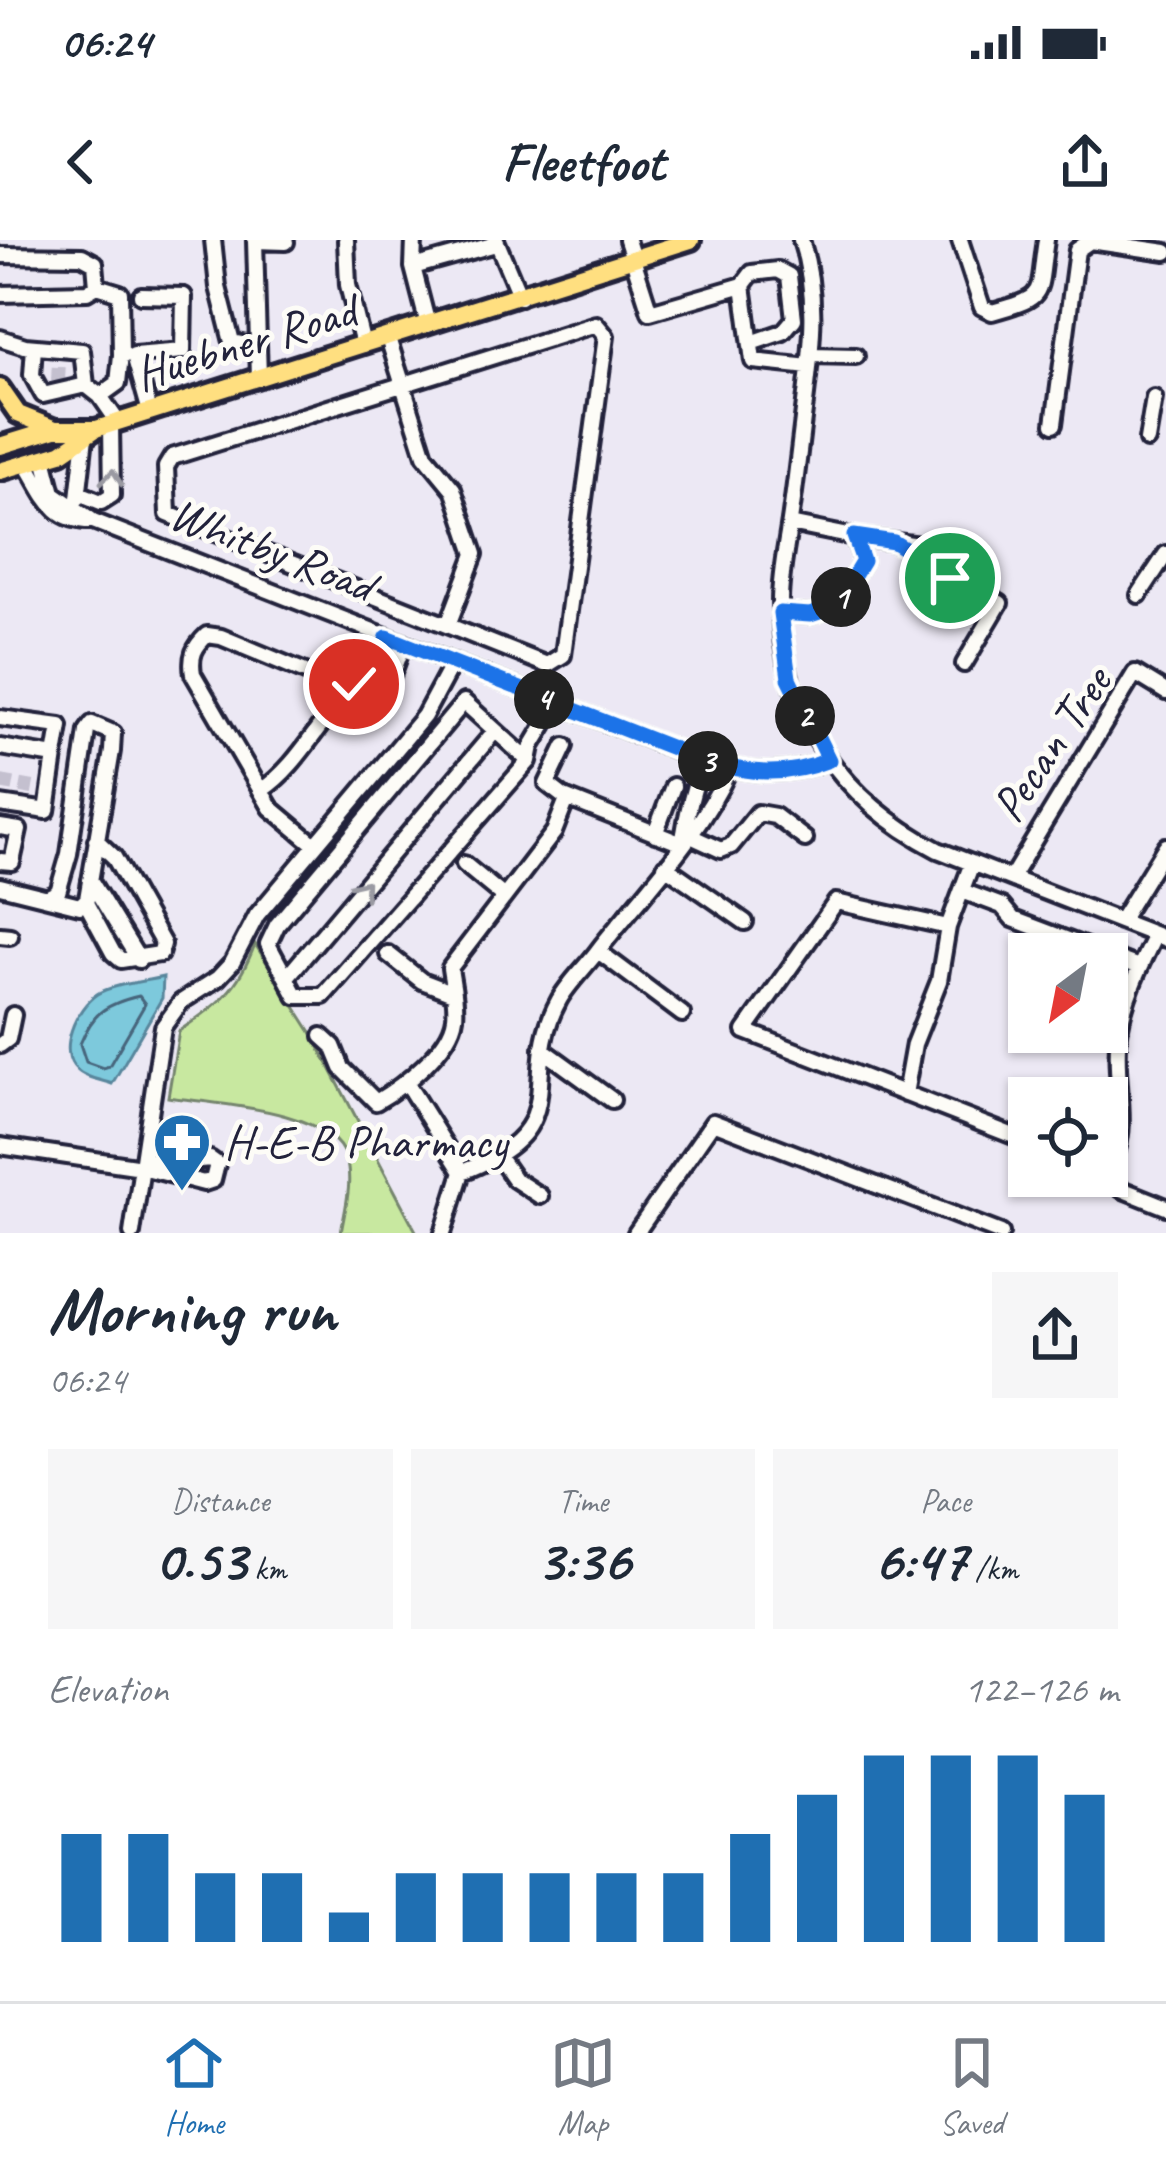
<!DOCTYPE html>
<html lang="en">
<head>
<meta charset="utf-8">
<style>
	body { margin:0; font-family:Caveat,sans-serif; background:#f6f6f7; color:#1f2937; height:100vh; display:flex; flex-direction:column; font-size:45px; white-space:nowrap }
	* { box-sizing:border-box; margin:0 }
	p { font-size:39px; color:#747a83 }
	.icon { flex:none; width:66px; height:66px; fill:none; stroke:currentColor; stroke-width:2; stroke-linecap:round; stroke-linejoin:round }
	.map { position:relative; height:993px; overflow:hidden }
	.sheet { display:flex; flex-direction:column; background:#fff; flex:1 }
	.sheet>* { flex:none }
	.needle { width:78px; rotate:212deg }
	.buttons { position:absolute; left:1008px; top:693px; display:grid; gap:24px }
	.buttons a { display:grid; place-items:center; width:120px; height:120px; border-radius:0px; background:#fff; box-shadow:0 3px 9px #0004; font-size:60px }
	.pin { position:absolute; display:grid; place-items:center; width:102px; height:102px; color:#fff; margin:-51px; border:6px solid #fff; border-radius:50%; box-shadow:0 3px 12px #0007 }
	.km { position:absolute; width:60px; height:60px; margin:-30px; border-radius:50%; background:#222; color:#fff; font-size:33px; line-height:60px; text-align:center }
	.round { display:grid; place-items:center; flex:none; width:126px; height:126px; border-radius:0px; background:#f6f6f7 }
	.summary { display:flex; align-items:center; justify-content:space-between; height:204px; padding:0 48px }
	h1 { font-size:66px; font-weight:600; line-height:90px }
	.figures { display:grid; grid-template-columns:repeat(3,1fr); gap:18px; height:204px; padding:12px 48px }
	.figures div { display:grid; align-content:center; border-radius:0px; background:#f6f6f7; text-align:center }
	.figures b { font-size:60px; font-weight:600 }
	.figures small { font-size:33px; font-weight:400 }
	.figures p { font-size:33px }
	.chart { height:336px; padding:24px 48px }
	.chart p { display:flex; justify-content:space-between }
	.chart svg { width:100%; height:216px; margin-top:12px; stroke:#1f6fb2; stroke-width:6 }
	.status { display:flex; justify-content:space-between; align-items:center; height:84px; padding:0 60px; background:#fff; direction:ltr }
	.status svg { height:33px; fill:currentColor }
	header { display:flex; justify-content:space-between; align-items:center; height:156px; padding:0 48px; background:#fff; font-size:54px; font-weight:600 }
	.menu { display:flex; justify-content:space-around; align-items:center; height:168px; border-top:3px solid #e0e1e3; background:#fff; font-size:33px; color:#747a83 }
	.menu a { display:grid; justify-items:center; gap:6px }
	.menu .active { color:#1f6fb2 }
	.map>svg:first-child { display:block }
	.green { fill:#c8e8a0; stroke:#75856e; stroke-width:3 }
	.water { fill:#7dc9dc; stroke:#59869c; stroke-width:3 }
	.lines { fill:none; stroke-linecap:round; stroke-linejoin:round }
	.shore { stroke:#46657b; stroke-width:3 }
	.minor-tunnel { stroke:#c4c0cf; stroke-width:14; stroke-dasharray:14 7; stroke-linecap:butt }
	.minor-casing { stroke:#22223b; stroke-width:22 }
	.major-casing { stroke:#22223b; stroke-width:26 }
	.minor { stroke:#fdfcf7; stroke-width:14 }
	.major { stroke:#ffdf80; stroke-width:16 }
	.oneway { stroke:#9a9aa2 }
	.route-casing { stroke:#fff; stroke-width:24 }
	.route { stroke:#1a73e8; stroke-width:15 }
	.labels { text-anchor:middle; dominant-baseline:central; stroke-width:10; stroke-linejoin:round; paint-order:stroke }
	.street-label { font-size:48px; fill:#22223b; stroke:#fdfcf7 }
	.poi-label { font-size:48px; fill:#22223b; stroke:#fdfcf7; text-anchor:start }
</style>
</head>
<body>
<div class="status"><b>06:24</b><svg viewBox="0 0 49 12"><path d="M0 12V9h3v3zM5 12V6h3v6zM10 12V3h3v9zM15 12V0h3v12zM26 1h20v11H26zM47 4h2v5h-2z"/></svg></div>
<header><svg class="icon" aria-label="back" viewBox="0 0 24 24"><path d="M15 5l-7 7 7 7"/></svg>Fleetfoot<svg class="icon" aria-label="share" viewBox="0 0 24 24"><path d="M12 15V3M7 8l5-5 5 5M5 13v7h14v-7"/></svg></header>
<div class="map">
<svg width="1166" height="993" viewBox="0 0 1166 993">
	<rect width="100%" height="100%" fill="#ece8f4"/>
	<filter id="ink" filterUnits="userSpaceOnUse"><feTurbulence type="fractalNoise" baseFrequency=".00833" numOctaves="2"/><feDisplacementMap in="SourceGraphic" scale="24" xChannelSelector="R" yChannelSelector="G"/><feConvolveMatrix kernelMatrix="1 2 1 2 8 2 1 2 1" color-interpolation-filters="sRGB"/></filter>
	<g filter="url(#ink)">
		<!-- green -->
		<path class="green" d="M255,704l56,88 106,201h-76c4,-24 12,-50 5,-74 -14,-51 -133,-55 -178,-62l11,-66c40,-27 59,-41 76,-87z"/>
		<!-- water -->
		<path class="water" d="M163,737l-1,21 -50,86c-11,-4 -27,-6 -35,-14 -21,-19 0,-63 20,-76 16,-10 47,-12 66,-17z"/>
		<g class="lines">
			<!-- shore -->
			<path class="shore" d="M139,756l6,8 -36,62 -6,2 -17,-6 -6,-18c13,-32 26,-40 59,-48z"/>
			<!-- minor-tunnel -->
			<path class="minor-tunnel" d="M58,141l1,-20
				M0,542l33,6"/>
			<defs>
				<path id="minor" d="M213,0l5,47 14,55 25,5
					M346,0l2,45 15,60
					M414,0l-1,27 15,58
					M496,0l24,57
					M627,0l23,72 93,-27 10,76 56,6
					M801,0c18,55 11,106 4,163 -5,39 -9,78 -15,118 -4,27 -10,54 -10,81 0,112 61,198 158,248l228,89
					M960,0l22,67 10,5c57,-16 45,-16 54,-72
					M0,15l82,1 13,7 2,23 -10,6 -87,2
					M413,27l83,-23
					M743,45l9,-12 26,-3 11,6 5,43 -11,13 -32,11
					M97,46l23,7 1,62
					M141,55l43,1 -1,55 -49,4 16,57
					M596,84l10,12 -43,319 -16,10 -379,-151 -2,-47 6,-10z
					M0,98l25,8 57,5 4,34 14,11 18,26
					M388,98l37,117 28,34 22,65 -27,71
					M34,107l-2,28 11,20 43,-10
					M811,115l45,1
					M259,138l-4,-137 31,1
					M100,156l18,-13 3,-28h4
					M1054,184l23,-174 13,-9 76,11
					M1147,200l7,-42
					M44,218l9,35 40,28 588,231c53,19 94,30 148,8
					M26,223c19,30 25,59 67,58
					M79,253l22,9 11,-7 -1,-71
					M78,258l7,-61
					M854,297l109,13 11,6 -8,21 -7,3 -65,-38
					M959,340l41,23 -36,61
					M1139,355l27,-41
					M780,373l30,2 25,-8 28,-46 -9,-24 -64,-13
					M0,478l60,8 -5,30 -55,-9
					M565,506l-18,38 17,13 118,47
					M529,521l-65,-59 -187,223 -9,19 28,52h27l206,-235 3,-15 25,-42
					M262,550c45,-30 64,-89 109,-114l16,-40
					M0,564l47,7 8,-55
					M0,587l19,3 -7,32 -12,-1
					M684,593l37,17 10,-4 27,-33 17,3 30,23
					M655,594l18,-48
					M683,599c4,-27 11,-53 20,-79
					M315,605l-44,-37 -78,-134c-3,-18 1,-27 14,-39l14,2 140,58 29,-14 14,-38
					M464,624l40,33
					M665,626l80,56
					M1011,638l124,-205 31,19
					M90,640l49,80
					M0,646l80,20 7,-7 25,-148 1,-18 -21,-9 -5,7 -18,123 -11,38 -8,4
					M962,651l40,15 11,13 92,35
					M85,661l28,52 8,7 39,-6 3,-10 -49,-87 -18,-17
					M1120,681l46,-75
					M948,687l-112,-25 -91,129 284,111
					M0,695l10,1
					M598,711l84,63
					M388,714l34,27 31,12
					M1107,715l32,12
					M287,737l208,-246
					M322,796l11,10 9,22 34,34c26,-15 75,-53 79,-85 2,-15 -3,-34 -5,-49l104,-136 13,-33
					M0,805l8,-6 5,-24
					M542,809l70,51
					M407,844l55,88 -19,61
					M905,854l9,-50 25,-63 9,-54 24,-64
					M0,906l142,21 62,16 9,-3 4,-16 -7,-5 -40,4 -27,-3
					M498,916l16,23 26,17
					M462,932c118,-45 54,-94 97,-172 10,-18 28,-34 40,-51 46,-58 100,-113 131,-181
					M1107,933c27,-43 5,-90 12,-139 4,-34 21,-68 36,-99
					M1109,934l12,15 45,18
					M132,993l31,-206 18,-25 37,-24 14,-15 25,-48 167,-199 29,-54
					M636,993l77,-111 288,111"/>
				<path id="major" d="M0,148l18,26 37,15
					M0,206l55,-17h40
					M0,231l61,-18 35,-24 595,-189"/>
			</defs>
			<!-- minor casing -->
			<use href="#minor" class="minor-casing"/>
			<!-- major casing -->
			<use href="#major" class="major-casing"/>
			<!-- minor -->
			<use href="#minor" class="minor"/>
			<!-- major -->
			<use href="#major" class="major"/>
		</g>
		<!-- one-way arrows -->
		<defs><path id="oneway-chevron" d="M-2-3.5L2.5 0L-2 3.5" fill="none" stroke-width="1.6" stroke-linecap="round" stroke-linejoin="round" transform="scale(3)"/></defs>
		<g class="oneway">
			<use href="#oneway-chevron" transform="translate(112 238) rotate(-84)"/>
			<use href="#oneway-chevron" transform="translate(362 648) rotate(-50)"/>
		</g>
	</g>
	<g class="lines" filter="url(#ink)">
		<defs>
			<path id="route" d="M354,444l20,-11 13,-36 316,123c46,14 81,18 126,0l-40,-82 -9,-65 30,2 25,-8 28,-46 -9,-25 40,6 56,36"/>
		</defs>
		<!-- route casing -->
		<use href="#route" class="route-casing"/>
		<!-- route -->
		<use href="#route" class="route"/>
	</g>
	<!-- icons -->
	<defs>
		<symbol id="pharmacy-pin" viewBox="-11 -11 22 30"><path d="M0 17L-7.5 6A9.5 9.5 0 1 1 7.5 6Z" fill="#1f6fb2" stroke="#fdfcf7"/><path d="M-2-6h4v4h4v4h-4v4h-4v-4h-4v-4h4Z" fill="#fff"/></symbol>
	</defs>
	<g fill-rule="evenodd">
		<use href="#pharmacy-pin" x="149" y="869" width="66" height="90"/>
	</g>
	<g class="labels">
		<!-- street labels -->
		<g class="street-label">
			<text transform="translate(245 102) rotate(-17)">Huebner Road</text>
			<text transform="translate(272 309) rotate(21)">Whitby Road</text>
			<text transform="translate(1051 504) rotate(-56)">Pecan Tree</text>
		</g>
		<!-- poi labels -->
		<g class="poi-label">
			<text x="224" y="902">H-E-B Pharmacy</text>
		</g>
	</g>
</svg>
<div class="buttons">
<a><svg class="needle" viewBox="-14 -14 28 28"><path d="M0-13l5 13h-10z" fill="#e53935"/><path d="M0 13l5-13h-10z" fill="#747a83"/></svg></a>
<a><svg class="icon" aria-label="locate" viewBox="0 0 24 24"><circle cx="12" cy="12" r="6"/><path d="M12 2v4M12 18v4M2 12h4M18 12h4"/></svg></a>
</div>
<div class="pin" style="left:950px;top:338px;background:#1e9e55"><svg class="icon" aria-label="arrive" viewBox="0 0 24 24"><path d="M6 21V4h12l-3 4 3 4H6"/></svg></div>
<div class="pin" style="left:354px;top:444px;background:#d93025"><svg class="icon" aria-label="check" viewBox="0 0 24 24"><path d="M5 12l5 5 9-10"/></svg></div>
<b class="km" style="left:841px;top:357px">1</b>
<b class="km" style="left:805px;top:476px">2</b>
<b class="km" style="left:708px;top:521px">3</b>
<b class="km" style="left:544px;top:459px">4</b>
</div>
<section class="sheet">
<div class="summary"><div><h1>Morning run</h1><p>06:24</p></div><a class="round"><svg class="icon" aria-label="share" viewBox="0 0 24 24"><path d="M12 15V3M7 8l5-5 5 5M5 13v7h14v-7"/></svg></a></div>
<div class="figures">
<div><p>Distance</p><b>0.53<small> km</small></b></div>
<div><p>Time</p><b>3:36</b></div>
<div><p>Pace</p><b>6:47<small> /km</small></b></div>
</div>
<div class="chart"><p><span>Elevation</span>122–126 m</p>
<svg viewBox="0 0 160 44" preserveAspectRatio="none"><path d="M5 44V22M15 44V22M25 44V30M35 44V30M45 44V38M55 44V30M65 44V30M75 44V30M85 44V30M95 44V30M105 44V22M115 44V14M125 44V6M135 44V6M145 44V6M155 44V14"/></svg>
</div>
</section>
<nav class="menu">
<a class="active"><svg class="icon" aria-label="home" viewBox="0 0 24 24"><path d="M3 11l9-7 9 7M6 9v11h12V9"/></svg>Home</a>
<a><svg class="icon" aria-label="map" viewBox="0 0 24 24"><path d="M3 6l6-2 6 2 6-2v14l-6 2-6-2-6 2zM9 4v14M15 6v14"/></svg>Map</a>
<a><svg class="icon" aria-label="saved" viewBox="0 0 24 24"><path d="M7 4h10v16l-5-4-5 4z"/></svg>Saved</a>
</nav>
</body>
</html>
